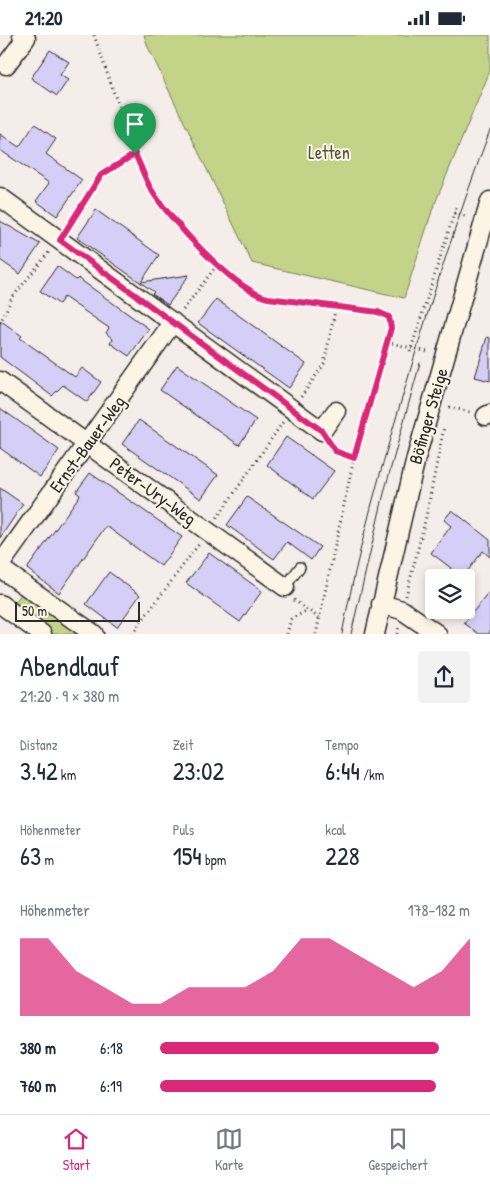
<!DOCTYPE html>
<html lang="de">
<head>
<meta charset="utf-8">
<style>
	body { margin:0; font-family:"Patrick Hand",sans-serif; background:#f2f2f3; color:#1f2937; height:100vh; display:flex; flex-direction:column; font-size:19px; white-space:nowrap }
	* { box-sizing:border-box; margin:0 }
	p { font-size:16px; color:#747a83 }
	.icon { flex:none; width:28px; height:28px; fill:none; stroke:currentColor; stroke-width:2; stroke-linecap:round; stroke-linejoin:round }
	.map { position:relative; height:599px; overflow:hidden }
	.drawer { display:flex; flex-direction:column; background:#fff; flex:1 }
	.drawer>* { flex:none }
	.buttons { position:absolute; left:425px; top:534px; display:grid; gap:10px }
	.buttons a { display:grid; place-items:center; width:50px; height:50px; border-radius:5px; background:#fff; box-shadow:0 2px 8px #0003; font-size:25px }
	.scale { position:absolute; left:15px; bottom:12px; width:125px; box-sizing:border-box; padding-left:5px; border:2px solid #2b2b2b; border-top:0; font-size:14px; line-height:18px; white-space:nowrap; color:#2b2b2b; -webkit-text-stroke:4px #fcf5e5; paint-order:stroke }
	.pin { position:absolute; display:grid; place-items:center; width:42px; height:42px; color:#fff; margin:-51px -21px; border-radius:50% 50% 50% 0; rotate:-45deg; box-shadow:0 0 5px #0007 }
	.pin .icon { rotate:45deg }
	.round { display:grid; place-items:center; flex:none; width:52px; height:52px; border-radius:5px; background:#f2f2f3 }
	.headline { display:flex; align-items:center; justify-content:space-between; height:85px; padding:0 20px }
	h1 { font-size:28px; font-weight:600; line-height:38px }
	.stats { display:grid; grid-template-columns:repeat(3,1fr); gap:8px; height:85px; padding:5px 20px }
	.stats div { display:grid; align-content:center }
	.stats b { font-size:25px; font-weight:600 }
	.stats small { font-size:14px; font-weight:400 }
	.stats p { font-size:14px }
	.chart { height:140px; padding:10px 20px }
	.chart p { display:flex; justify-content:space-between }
	.chart svg { width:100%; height:90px; margin-top:5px; fill:#db2777; opacity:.7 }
	ul { padding:0 20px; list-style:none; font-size:16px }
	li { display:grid; grid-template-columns:80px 60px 1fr; align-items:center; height:38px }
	li i { height:12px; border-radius:6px; background:#db2777 }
	.status { display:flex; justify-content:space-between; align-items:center; height:35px; padding:0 25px; background:#fff; direction:ltr }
	.status svg { height:14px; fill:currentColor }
	.tabs { display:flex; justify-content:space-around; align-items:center; height:70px; border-top:1px solid #e0e1e3; background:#fff; font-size:14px; color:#747a83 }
	.tabs a { display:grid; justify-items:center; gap:2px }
	.tabs .on { color:#db2777 }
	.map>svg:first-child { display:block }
	.green { fill:#c3d488; stroke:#77805a }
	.building { fill:#d5cff7; stroke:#2b2b2b }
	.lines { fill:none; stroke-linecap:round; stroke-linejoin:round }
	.service-casing { stroke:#2b2b2b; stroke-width:12 }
	.minor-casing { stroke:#2b2b2b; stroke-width:21 }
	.path { stroke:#2b2b2b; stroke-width:3; stroke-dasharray:1 4; stroke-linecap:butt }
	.service { stroke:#fcf5e5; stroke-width:9 }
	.minor { stroke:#fcf5e5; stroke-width:18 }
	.tram { stroke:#2b2b2b; stroke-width:1 }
	.route-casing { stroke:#fff; stroke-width:10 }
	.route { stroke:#db2777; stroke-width:6 }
	.labels { text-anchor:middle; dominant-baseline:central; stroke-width:4; stroke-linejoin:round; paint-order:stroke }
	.park-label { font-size:18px; fill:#515542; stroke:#fcf5e5 }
	.street-label { font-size:18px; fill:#2b2b2b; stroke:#fcf5e5 }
</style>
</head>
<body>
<div class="status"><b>21:20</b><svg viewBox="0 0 49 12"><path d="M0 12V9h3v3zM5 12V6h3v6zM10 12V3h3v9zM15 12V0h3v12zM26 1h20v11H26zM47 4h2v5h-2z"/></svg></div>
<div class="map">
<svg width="490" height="599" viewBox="0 0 490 599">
	<rect width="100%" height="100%" fill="#f4ede9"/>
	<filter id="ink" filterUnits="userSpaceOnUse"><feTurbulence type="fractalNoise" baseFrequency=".02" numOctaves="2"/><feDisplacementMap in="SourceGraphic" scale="10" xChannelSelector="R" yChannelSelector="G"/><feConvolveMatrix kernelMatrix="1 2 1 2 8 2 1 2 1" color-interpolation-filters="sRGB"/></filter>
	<g filter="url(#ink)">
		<!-- green -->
		<path class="green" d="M144,0h346v36l-57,137 -29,90 -152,-35 -104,-216z
			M22,558l58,41h-28l-40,-28z"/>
		<!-- building -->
		<path class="building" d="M50,15l19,12 -9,13 8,5 -11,16 -26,-18z
			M35,89l21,15 -10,15 36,26 -25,36 -21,-15 13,-18 -49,-33v-16l19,13z
			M96,175l63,45 -18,27 48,-7 -21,30 -16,-11 2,-2 -77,-54z
			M0,186l40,23 -20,30 -20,-14z
			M57,231l19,14 2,-2 71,51 -20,27 -19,-13 3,-4 -7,-6 3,-5 -45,-31 -5,7 -19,-13z
			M216,264l90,65 -17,24 -91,-65z
			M0,285l22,16 -2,2 55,39 7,-9 19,14 -14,20 -24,-17 -11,11 -52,-39z
			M487,302l3,1v43l-15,-4z
			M177,330l79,55 -17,25 -79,-55z
			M0,373l59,42 -19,27 -40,-29z
			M139,385l79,55 -17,24 -79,-55z
			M286,402l48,34 -21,28 -46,-34z
			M90,438l92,64 -21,29 -55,-40 -47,67 -32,-24 53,-74 -4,-3z
			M0,453l23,16 -23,34z
			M247,462l73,50 -9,13 -24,-18 -13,17 -47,-34z
			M452,475l38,30v17l-7,-6 -20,26h-19l7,-9 -20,-15 20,-27 -7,-6z
			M209,518l53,38 -22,31 -54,-39z
			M109,537l31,23 -23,32 -31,-23z
			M490,556v43h-11l-15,-11z"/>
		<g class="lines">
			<defs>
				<path id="service" d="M285,552l15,-20"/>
				<path id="minor" d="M6,30l20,-27 -4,-3
					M0,162l322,234 14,-20
					M0,346l285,206
					M486,381l4,-2
					M0,530l173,-243
					M0,533l94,66
					M0,569l42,30
					M381,569l21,6 35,24
					M375,599l41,-176 74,-257"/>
			</defs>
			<!-- service casing -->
			<use href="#service" class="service-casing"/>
			<!-- minor casing -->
			<use href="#minor" class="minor-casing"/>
			<!-- path -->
			<path class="path" d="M94,0l41,119 16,35 20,28 46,48 44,31 117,16 11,5 2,11 -37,130 -38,176
				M454,178l14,4
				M68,192l33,-52 34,-21
				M183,275l34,-45
				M0,288l12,-25 37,-46
				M387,307l41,10
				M410,317l46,-144
				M301,362l23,-33 12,-58
				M449,372l21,5
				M330,408l5,8 19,7
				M217,483l66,-96
				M406,561l20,-79 18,-90
				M294,565l25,18
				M132,599l67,-90
				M287,599l4,-15 17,-9
				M397,599l2,-7"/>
			<!-- service -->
			<use href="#service" class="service"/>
			<!-- minor -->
			<use href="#minor" class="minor"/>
			<!-- tram -->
			<path class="tram" d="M342,599c16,-84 39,-167 64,-249 25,-86 53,-171 84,-255
				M351,599l34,-145 35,-126"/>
		</g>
	</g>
	<g class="lines" filter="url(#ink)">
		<defs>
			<path id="route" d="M135,119c6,12 10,25 16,35 17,29 84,102 117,109l110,14 11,5 2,11 -37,130 -19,-7 -13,-20 -262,-191 41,-65z"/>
		</defs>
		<!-- route casing -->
		<use href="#route" class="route-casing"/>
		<!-- route -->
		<use href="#route" class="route"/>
	</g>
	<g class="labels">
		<!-- park labels -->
		<g class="park-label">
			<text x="329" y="117">Letten</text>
		</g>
		<!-- street labels -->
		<g class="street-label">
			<text transform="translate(428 381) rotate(-74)">Böfinger Steige</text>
			<text transform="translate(87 409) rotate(-54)">Ernst-Bauer-Weg</text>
			<text transform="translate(153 456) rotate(36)">Peter-Ury-Weg</text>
		</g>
	</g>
</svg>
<div class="buttons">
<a><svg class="icon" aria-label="layers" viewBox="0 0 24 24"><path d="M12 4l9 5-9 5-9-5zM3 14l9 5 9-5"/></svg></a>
</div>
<div class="scale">50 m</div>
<div class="pin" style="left:135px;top:119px;background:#1e9e55"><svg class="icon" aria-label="arrive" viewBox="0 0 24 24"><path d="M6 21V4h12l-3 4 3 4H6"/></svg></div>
</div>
<section class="drawer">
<div class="headline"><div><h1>Abendlauf</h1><p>21:20 · 9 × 380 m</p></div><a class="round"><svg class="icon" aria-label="share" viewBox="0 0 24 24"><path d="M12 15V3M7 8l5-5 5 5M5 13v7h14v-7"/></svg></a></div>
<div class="stats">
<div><p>Distanz</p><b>3.42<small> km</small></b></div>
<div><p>Zeit</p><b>23:02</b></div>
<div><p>Tempo</p><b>6:44<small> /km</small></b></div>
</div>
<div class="stats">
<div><p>Höhenmeter</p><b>63<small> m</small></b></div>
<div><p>Puls</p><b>154<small> bpm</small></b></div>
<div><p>kcal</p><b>228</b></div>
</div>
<div class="chart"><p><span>Höhenmeter</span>178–182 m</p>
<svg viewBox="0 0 160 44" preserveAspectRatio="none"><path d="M0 44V6L10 6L20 22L30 30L40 38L50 38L60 30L70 30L80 30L90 22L100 6L110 6L120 14L130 22L140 30L150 22L160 6V44z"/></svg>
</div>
<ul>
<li><b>380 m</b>6:18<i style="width:90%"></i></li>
<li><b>760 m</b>6:19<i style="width:89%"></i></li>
</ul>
</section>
<nav class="tabs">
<a class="on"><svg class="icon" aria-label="home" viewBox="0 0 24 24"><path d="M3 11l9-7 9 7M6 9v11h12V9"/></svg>Start</a>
<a><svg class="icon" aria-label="map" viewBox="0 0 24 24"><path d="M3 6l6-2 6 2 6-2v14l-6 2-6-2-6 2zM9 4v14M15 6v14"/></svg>Karte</a>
<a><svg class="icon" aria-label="saved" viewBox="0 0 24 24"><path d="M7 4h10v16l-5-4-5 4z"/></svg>Gespeichert</a>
</nav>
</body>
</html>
